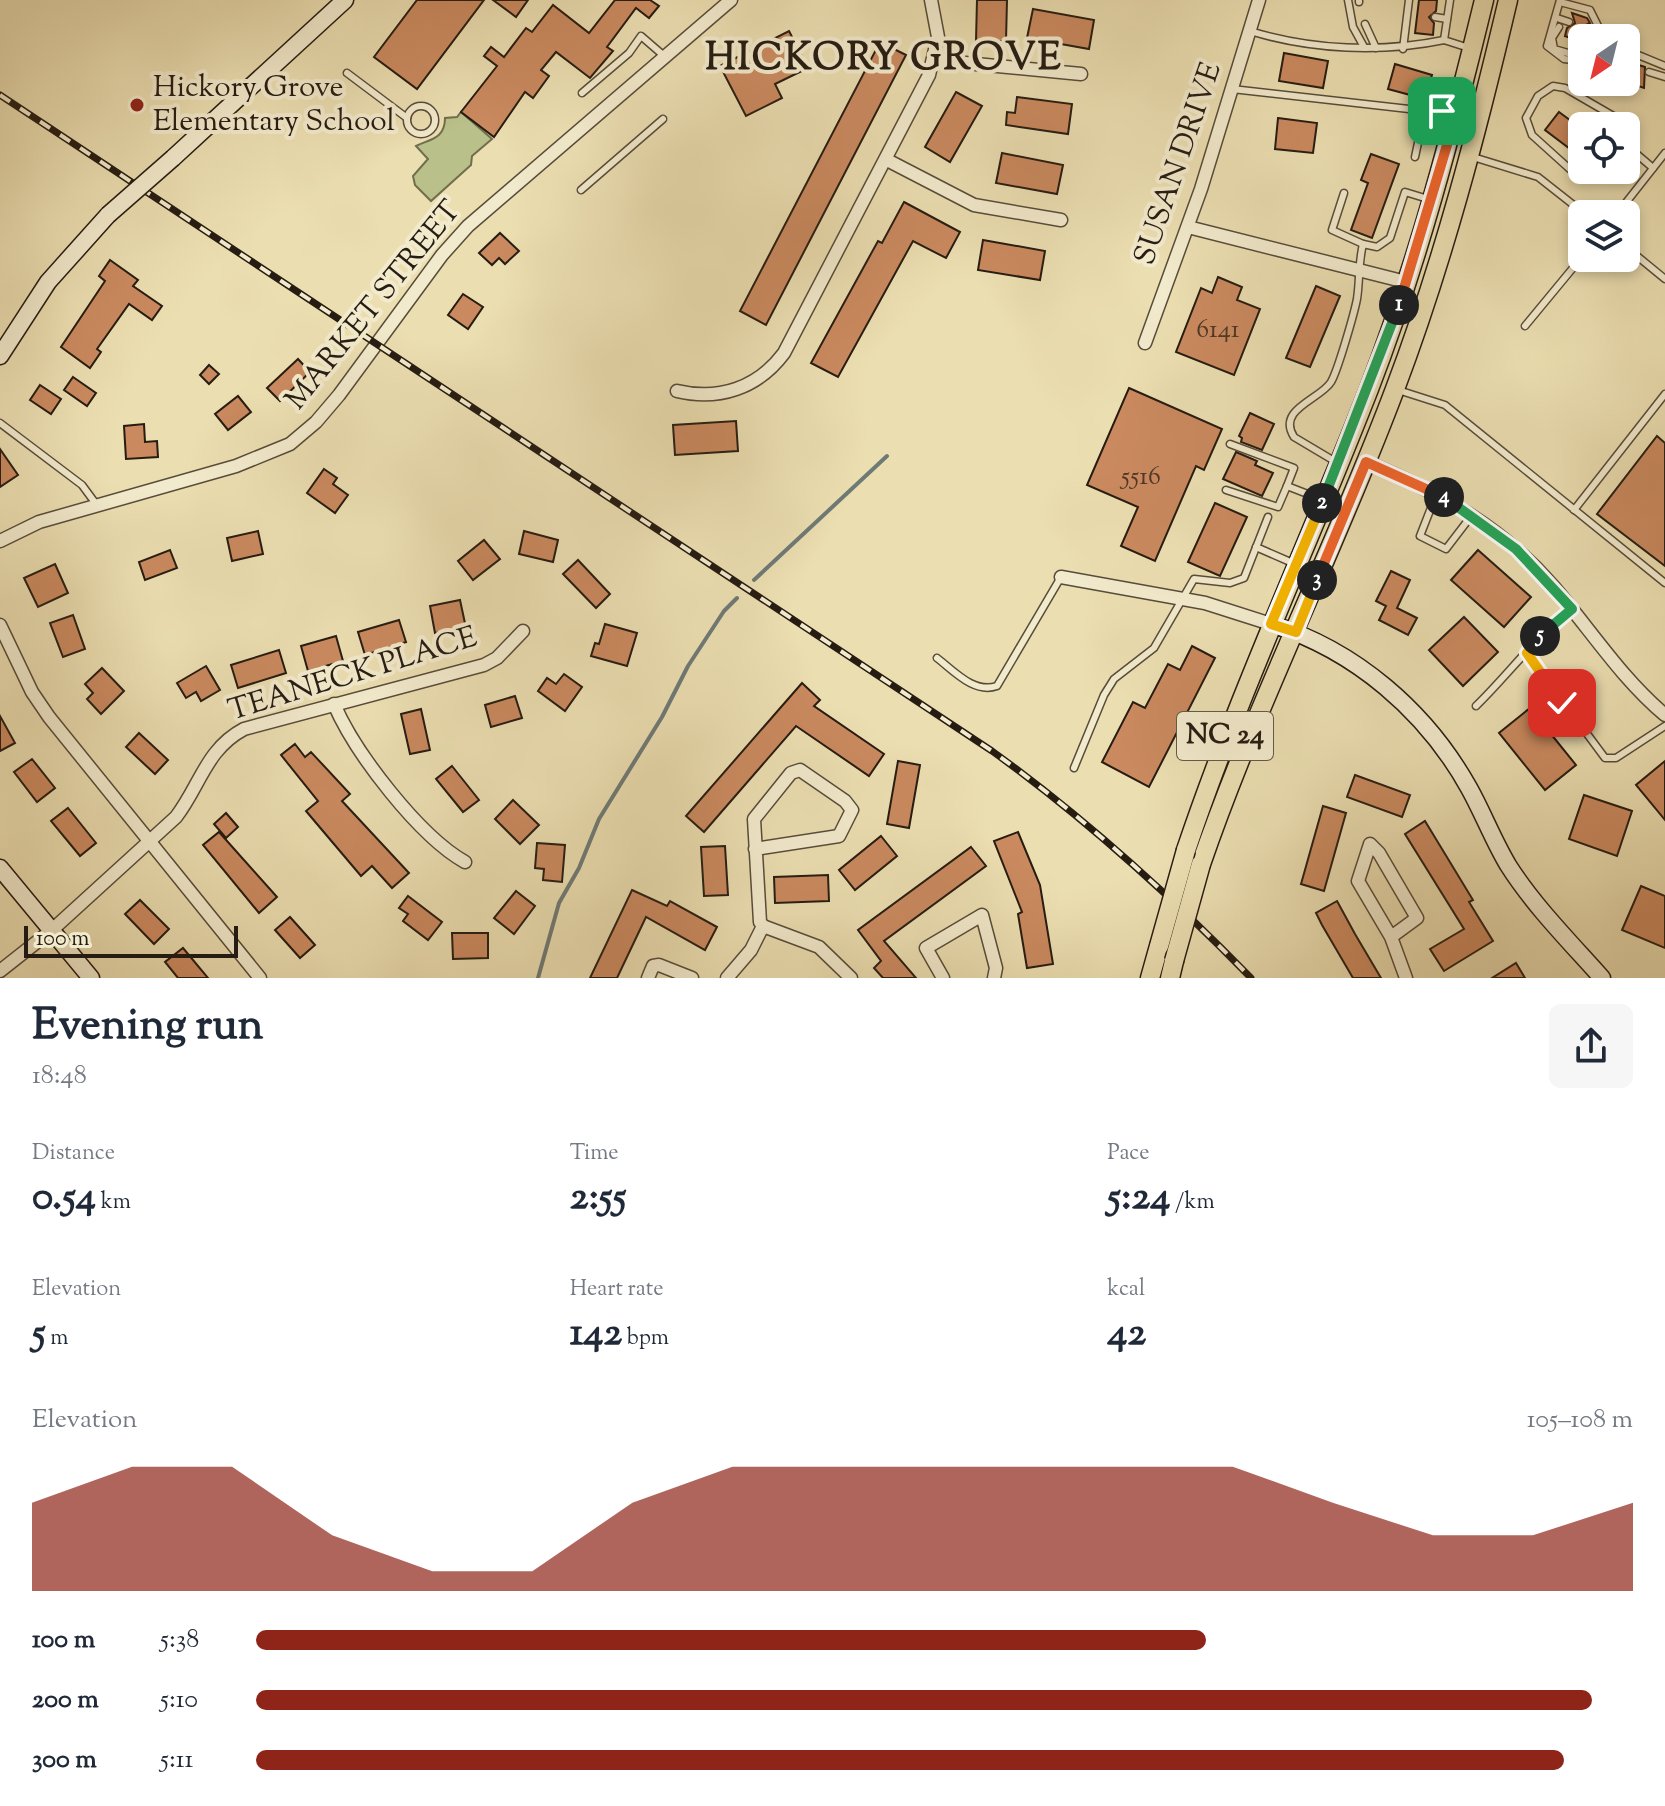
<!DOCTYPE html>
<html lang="en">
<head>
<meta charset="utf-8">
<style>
  :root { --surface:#fff; --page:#f6f6f7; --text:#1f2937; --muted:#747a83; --accent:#8f2418 }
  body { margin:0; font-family:"Sorts Mill Goudy",serif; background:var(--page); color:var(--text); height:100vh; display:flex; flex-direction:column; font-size:30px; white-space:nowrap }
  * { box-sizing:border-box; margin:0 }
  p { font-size:26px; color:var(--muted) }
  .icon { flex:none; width:44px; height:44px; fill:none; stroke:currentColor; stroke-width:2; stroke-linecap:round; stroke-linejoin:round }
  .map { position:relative; height:978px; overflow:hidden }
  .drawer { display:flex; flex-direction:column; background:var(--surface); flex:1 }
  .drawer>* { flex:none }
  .needle { width:52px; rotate:215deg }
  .controls { position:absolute; left:1568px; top:24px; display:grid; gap:16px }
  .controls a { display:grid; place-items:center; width:72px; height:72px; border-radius:12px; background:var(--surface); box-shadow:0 4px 12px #0003; font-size:40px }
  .scale { position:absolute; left:24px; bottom:20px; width:214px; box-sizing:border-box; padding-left:8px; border:4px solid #261c12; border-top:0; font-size:22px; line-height:28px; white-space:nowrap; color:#261c12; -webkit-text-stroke:6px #f2eacc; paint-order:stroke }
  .pin { position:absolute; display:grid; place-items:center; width:68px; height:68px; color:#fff; margin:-34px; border-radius:16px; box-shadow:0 4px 12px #0006 }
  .km { position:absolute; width:40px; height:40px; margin:-20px; border-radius:50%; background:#222; color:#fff; font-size:22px; line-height:40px; text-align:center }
  .round { display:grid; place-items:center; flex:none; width:84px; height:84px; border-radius:12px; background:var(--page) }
  .summary { display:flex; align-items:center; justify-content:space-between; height:136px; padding:0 32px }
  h1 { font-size:44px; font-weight:800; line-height:60px }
  .figures { display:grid; grid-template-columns:repeat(3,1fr); gap:12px; height:136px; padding:8px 32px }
  .figures div { display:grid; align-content:center }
  .figures b { font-size:40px; font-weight:800 }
  .figures small { font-size:22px; font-weight:400 }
  .figures p { font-size:22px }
  .chart { height:224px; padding:16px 32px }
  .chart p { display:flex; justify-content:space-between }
  .chart svg { width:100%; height:144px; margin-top:8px; fill:var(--accent); opacity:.7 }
  ul { padding:0 32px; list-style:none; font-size:26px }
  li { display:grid; grid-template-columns:128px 96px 1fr; align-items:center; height:60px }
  li i { height:20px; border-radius:10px; background:var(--accent) }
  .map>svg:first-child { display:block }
</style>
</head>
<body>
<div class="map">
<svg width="1665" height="978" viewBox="0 0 1665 978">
  <rect width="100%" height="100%" fill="#ebdeb1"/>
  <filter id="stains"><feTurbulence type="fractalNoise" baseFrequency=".0025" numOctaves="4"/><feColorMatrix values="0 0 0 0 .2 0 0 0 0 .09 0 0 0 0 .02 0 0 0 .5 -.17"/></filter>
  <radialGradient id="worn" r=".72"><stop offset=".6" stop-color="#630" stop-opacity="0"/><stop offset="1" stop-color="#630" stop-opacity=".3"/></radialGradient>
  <path fill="#bac089" stroke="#706e4e" stroke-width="2" d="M461 112 492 139 472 156 471 165 431 201 415 185 413 176 428 159 416 146C430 139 445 139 445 118L457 117Z"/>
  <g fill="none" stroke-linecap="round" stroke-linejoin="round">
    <g stroke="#6e7a76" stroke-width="4">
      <polyline points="754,580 887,456"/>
      <polyline points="538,978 559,903 579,868 599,819 662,717 688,666 724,611 737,598"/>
    </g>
  </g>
  <g fill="#ca895f" stroke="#261c12" stroke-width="2">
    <polygon points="417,0 484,0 417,89 374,57"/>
    <polygon points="493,0 528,0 516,17"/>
    <polygon points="615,0 650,0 659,6 649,18 636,8 607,47 613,51 590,78 556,52 541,70 549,76 533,98 525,92 494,137 461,112 497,66 484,56 491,47 504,57 526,28 532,32 553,5 589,33"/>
    <polygon points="977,0 1007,0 1006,41 976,41"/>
    <polygon points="1419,0 1437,0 1436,11 1429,17 1434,23 1433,35 1415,33"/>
    <polygon points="1033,9 1094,20 1089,49 1027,38"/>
    <polygon points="1572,13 1587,18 1590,23 1584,26 1582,42 1565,36 1567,28 1575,23"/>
    <polygon points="789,31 808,68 775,84 782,98 746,116 720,66"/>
    <polygon points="880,42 906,55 766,325 740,311"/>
    <polygon points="1284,53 1328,61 1323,88 1279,81"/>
    <polygon points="1626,61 1645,67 1644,88 1626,82"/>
    <polygon points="1395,64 1432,75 1425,99 1388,89"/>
    <polygon points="956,92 982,106 950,162 925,147"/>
    <polygon points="1017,97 1072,104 1068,134 1006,125 1007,112 1015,113"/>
    <polygon points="1559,112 1582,129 1582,158 1545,130"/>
    <polygon points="1278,118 1317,123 1313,153 1275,149"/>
    <polygon points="1002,153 1063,165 1057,194 996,183"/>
    <polygon points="1371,154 1399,164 1372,238 1351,230 1368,183 1361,180"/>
    <polygon points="904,202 960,232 946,258 913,241 838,377 811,363 878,241 882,243"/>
    <polygon points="500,233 519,251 505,264 499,258 492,265 479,253"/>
    <polygon points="983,240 1045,251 1040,280 978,270"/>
    <polygon points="110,260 138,280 133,286 162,306 152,320 129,304 97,349 101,352 90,368 61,347 105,281 99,276"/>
    <polygon points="1218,277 1242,287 1237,300 1260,309 1234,375 1176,352 1201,288 1212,293"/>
    <polygon points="1316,286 1340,296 1310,367 1286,358"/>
    <polygon points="463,294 483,307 468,329 448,315"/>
    <polygon points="298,359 310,372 280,401 267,388"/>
    <polygon points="209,365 219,374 209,384 200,375"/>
    <polygon points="73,377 96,393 87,406 64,390"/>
    <polygon points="40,385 61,399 51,414 30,400"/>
    <polygon points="1129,388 1222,429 1204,470 1196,466 1155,561 1121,546 1138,507 1087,485"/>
    <polygon points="238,396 251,412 228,430 215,414"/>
    <polygon points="1250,413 1274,424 1262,450 1241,442 1242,438 1239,436"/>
    <polygon points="736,421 738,451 675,455 673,425"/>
    <polygon points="144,424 145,442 157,441 158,457 126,459 124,426"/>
    <polygon points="1657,436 1665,443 1665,566 1597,514"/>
    <polygon points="0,449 18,475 0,487"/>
    <polygon points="1236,452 1257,461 1255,465 1273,473 1262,496 1223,479"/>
    <polygon points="324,469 337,478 333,484 348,495 335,513 307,493"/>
    <polygon points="1215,503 1247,517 1220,576 1188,562"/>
    <polygon points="258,531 263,554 232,561 227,538"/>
    <polygon points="524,531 558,540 553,562 519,554"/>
    <polygon points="484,540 500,559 473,580 458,561"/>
    <polygon points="170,550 177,568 145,580 139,562"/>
    <polygon points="1478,550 1531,597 1504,627 1451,580"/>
    <polygon points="578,560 610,594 596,608 563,574"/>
    <polygon points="55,564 68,593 38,607 24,578"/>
    <polygon points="1391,571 1410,580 1397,608 1417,618 1408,635 1379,620 1386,606 1376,601"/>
    <polygon points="460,600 466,628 435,633 430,606"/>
    <polygon points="73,615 85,649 63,657 50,623"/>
    <polygon points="1464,617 1498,652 1463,686 1429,650"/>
    <polygon points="399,620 406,642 365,655 358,632"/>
    <polygon points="605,624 637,633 627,666 591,656 595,643 599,644"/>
    <polygon points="336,636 343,661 308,671 301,646"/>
    <polygon points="1192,646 1215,658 1149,787 1102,762 1133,702 1145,708 1168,664 1180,670"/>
    <polygon points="279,650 286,673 238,688 231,665"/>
    <polygon points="206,666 220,690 201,701 196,692 186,698 177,683"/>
    <polygon points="102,668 124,691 101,714 87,699 93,693 85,684"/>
    <polygon points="564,674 582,687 565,711 538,691 547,678 556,684"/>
    <polygon points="802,683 820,700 814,706 884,754 869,776 796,726 704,832 686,816"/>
    <polygon points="515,696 522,718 491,727 485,705"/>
    <polygon points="1530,708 1576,765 1545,790 1499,733"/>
    <polygon points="421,709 430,750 410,754 401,714"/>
    <polygon points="0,716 15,743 0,751"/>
    <polygon points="139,733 168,760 155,774 126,747"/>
    <polygon points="295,744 305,757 311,752 350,794 342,801 409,873 392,888 372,866 361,876 306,811 318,801 281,755"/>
    <polygon points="32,759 55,788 37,802 14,772"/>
    <polygon points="898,761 920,765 909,828 887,824"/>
    <polygon points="1665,761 1665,820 1636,785"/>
    <polygon points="452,766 479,800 463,812 436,779"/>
    <polygon points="1355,775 1410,795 1402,817 1347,797"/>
    <polygon points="1584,795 1632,811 1617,856 1569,839"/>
    <polygon points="513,800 539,825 520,844 495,819"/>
    <polygon points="1323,806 1346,813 1324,891 1301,884"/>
    <polygon points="68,808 96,843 80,856 51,821"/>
    <polygon points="226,813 238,827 226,838 214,824"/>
    <polygon points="1425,821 1473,900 1469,902 1493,941 1444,971 1430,949 1464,929 1405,834"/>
    <polygon points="219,832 277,897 259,913 203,845"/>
    <polygon points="1018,832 1040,885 1053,964 1027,968 1018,914 1022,912 994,841"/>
    <polygon points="881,836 897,856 855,890 839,870"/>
    <polygon points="537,843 565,845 562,882 543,880 544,869 535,868"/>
    <polygon points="725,846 728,895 704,896 701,847"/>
    <polygon points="971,847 986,866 884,941 916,978 883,978 874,968 881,961 858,930"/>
    <polygon points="828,875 829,901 775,903 774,877"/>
    <polygon points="1641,886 1665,896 1665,948 1622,930"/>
    <polygon points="632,890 667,906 670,901 717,927 705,950 646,917 617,978 590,978"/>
    <polygon points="516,891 535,906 514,934 494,918"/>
    <polygon points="408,896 442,922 428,940 403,921 408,914 399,908"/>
    <polygon points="140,900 169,929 154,944 125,914"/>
    <polygon points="1337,901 1355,934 1381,978 1353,978 1322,925 1316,913"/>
    <polygon points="290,917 315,945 300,958 275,930"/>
    <polygon points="452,933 488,933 488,958 453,959"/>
    <polygon points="183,948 208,978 178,978 165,962"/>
    <polygon points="1516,963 1525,978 1492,978"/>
  </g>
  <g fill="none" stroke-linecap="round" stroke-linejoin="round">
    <defs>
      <g id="lane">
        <polyline points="1348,0 1353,27 1364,47"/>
        <polyline points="1450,0 1444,40 1469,48"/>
        <polyline points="1560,0 1547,46 1564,59 1582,61"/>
        <polyline points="1359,2 1359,0"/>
        <polyline points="1560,2 1590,10 1604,38"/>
        <polyline points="1435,17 1447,19"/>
        <polyline points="1557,18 1569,22"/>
        <polyline points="1365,24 1376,48"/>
        <polyline points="1559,27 1552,38 1554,49 1582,57"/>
        <polyline points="1589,29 1601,33"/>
        <path d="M1250 31C1312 50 1381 53 1444 40"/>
        <polyline points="1587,35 1595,38"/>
        <polyline points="1403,49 1409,0"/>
        <polyline points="1626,50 1665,66"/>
        <polyline points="1649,72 1665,77"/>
        <polyline points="347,73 407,118"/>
        <polyline points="1232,89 1453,114"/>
        <polyline points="582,93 629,53 641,36 663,55"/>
        <circle cx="421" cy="120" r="14"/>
        <polyline points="1626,145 1653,168"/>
        <polyline points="1415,157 1425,110"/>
        <polyline points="1473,157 1538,177 1585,214"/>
        <polyline points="1592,170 1581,175 1573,172 1532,135 1526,118 1538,96 1553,86 1565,88 1622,121 1624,126"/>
        <polyline points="581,190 663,119"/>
        <polyline points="1344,193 1332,230 1363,244"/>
        <polyline points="1617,214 1665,153"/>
        <polyline points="1626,247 1665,279"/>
        <polyline points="1525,326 1582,257"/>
        <polyline points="1398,390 1445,405 1665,583"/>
        <polyline points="0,423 82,485 96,504"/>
        <polyline points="1230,444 1294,468 1287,486 1323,500"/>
        <path d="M1336 462 1294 437C1276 409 1321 399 1331 382 1338 370 1354 314 1357 299 1360 279 1358 265 1363 244L1377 247 1390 238 1405 192 1428 199"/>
        <polyline points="1226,490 1278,507 1287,486"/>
        <polyline points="1436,495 1420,536 1446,549 1472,515"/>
        <polyline points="1574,510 1665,394"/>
        <polyline points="1256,547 1295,564"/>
        <polyline points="1527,653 1605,758 1616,758 1665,726"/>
        <path d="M937 658C954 671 974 694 997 686L1061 577"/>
        <path d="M1476 706C1509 674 1535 637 1572 609"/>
        <polyline points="1074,768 1104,695 1114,679 1154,648 1194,579 1230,583 1244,578 1268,517"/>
      </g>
      <g id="street">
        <polyline points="934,60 1081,74"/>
        <polyline points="887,160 974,205 1061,220"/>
        <polyline points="1188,227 1406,282"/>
        <polyline points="1145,343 1201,189 1259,0"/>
        <path d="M677 391C719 401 758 388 784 353L929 75 938 37 931 0"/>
        <path d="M1366 462C1437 491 1502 527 1553 586 1590 629 1621 678 1665 715"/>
        <polyline points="0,541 39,522 236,466 290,444 316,422 339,395 442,255 468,226 731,0"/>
        <polyline points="1061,577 1205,603 1271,624"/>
        <polyline points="0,625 32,692 49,717 260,978"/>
        <path d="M334 704C355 753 419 836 465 862"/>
        <polyline points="763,926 819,947 851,978"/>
        <polyline points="1391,937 1417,918 1379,853 1370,844 1358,881 1391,937 1406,978"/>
        <path d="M0 971 52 930 176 817C200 786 206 749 244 729L484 665 497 658 523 631"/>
        <polyline points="648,978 653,966 659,965 692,978"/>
        <polyline points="727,978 751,950 763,926 760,922 754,819 791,773 800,770 845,801 852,810 839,836 755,849"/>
        <polyline points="943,978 926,948 982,915 996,968 994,978"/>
      </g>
      <g id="secondary">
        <polyline points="173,158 345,0"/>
        <polyline points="0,356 48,282 108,215"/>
        <path d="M1271 624C1355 650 1426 711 1469 788 1483 813 1493 840 1508 865 1534 906 1570 942 1602 978"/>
        <polyline points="0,868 91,978"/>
      </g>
      <g id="primary">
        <path d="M1186 850C1239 693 1309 543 1369 389 1418 262 1452 132 1484 0"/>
        <path d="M1201 864C1257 702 1335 549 1395 389 1443 262 1477 132 1508 0"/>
        <polyline points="1150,978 1159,946"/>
        <polyline points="1170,978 1174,961"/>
      </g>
    </defs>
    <use href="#lane" stroke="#574c3a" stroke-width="9"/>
    <use href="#street" stroke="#574c3a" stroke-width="15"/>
    <use href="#secondary" stroke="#261c12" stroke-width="19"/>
    <use href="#primary" stroke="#261c12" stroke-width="21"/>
    <use href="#lane" stroke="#f2eacc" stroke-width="6"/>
    <use href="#street" stroke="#f2eacc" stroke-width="12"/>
    <use href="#secondary" stroke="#f2eacc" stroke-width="16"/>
    <use href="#primary" stroke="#ebdeb1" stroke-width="18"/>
    <defs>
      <path id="rail" d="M0 95 992 751C1086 819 1170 895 1251 978"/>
    </defs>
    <use href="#rail" stroke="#261c12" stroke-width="7"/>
    <use href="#rail" stroke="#f2eacc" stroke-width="4" stroke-dasharray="12" stroke-linecap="butt"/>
    <defs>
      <polyline id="secondary-bridge" points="108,215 173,158"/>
      <g id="primary-bridge">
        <polyline points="1159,946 1186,850"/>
        <polyline points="1174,961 1201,864"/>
      </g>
    </defs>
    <use href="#secondary-bridge" stroke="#261c12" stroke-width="19" stroke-linecap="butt"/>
    <use href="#primary-bridge" stroke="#261c12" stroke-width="21" stroke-linecap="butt"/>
    <use href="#secondary-bridge" stroke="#f2eacc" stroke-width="16"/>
    <use href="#primary-bridge" stroke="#ebdeb1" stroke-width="18"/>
  </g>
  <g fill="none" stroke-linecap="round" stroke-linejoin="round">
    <defs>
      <polyline id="split-1" points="1399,305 1456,115 1442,111"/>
      <polyline id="split-2" points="1322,503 1399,305"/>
      <polyline id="split-3" points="1317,580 1296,632 1271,624 1322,503"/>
      <polyline id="split-4" points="1317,580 1366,462 1444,497"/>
      <polyline id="split-5" points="1444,497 1516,549 1572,609 1540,636"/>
      <polyline id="split-6" points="1540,636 1527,653 1562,703"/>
    </defs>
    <use href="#split-1" stroke="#fff" stroke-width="16"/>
    <use href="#split-2" stroke="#fff" stroke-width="16"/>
    <use href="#split-3" stroke="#fff" stroke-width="16"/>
    <use href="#split-4" stroke="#fff" stroke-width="16"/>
    <use href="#split-5" stroke="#fff" stroke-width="16"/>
    <use href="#split-6" stroke="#fff" stroke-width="16"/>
    <use href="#split-1" stroke="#f0652b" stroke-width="10"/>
    <use href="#split-2" stroke="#22a559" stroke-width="10"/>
    <use href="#split-3" stroke="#f5b400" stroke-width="10"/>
    <use href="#split-4" stroke="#f0652b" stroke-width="10"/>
    <use href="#split-5" stroke="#22a559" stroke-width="10"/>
    <use href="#split-6" stroke="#f5b400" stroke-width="10"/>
  </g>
  <circle fill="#8f2418" stroke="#f2eacc" stroke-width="3" cx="137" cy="105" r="8"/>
  <g text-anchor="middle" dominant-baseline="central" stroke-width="8" stroke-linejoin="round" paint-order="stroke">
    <g font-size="26" fill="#4f3725">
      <text x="1218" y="330">6141</text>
      <text x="1141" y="477">5516</text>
    </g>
    <rect fill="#f2eacc" stroke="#635a4a" stroke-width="2" x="1177" y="712" width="96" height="48" rx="6"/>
    <g font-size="28" font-weight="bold" fill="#261c12">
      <text x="1225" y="736">NC 24</text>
    </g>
    <g font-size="30" fill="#261c12" stroke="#f2eacc" text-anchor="start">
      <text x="153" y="88">Hickory Grove<tspan x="153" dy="34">Elementary School</tspan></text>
    </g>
    <g font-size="30" fill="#261c12" stroke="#f2eacc">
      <text transform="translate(1179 164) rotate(-71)">SUSAN DRIVE</text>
      <text transform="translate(374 306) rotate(-51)">MARKET STREET</text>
      <text transform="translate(353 675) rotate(-17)">TEANECK PLACE</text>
    </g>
    <g font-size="38" font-weight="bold" letter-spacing="2" fill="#261c12" stroke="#f2eacc">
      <text x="884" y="60">HICKORY GROVE</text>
    </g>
  </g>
  <rect width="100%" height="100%" filter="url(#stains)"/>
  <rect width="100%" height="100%" fill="url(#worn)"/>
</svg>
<div class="controls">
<a><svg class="needle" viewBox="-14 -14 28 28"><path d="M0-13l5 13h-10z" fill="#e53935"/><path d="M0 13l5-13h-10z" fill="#747a83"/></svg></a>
<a><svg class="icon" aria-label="locate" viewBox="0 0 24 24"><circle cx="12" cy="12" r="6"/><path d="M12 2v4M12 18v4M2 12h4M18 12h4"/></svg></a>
<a><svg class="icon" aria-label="layers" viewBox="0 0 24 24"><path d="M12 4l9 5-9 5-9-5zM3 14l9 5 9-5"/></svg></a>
</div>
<div class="scale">100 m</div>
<div class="pin" style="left:1442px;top:111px;background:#1e9e55"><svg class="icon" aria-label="arrive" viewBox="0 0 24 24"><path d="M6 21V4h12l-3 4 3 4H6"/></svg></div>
<div class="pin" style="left:1562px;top:703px;background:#d93025"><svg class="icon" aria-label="check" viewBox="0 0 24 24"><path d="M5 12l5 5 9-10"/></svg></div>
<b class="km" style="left:1399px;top:305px">1</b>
<b class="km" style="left:1322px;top:503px">2</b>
<b class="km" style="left:1317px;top:580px">3</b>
<b class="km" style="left:1444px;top:497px">4</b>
<b class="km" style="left:1540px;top:636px">5</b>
</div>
<section class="drawer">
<div class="summary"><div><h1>Evening run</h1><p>18:48</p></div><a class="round"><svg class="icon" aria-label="share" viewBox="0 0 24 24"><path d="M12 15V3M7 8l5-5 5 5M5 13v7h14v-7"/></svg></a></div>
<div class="figures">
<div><p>Distance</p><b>0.54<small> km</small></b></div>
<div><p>Time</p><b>2:55</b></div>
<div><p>Pace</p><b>5:24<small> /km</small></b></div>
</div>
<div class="figures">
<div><p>Elevation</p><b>5<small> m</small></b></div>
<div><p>Heart rate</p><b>142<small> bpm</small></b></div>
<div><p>kcal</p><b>42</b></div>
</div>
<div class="chart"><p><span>Elevation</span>105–108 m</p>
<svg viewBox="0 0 160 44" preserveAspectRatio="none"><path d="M0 44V17L10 6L20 6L30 27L40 38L50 38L60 17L70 6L80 6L90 6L100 6L110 6L120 6L130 17L140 27L150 27L160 17V44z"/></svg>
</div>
<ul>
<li><b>100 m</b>5:38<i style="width:69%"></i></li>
<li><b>200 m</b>5:10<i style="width:97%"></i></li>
<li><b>300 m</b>5:11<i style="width:95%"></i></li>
</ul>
</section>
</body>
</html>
